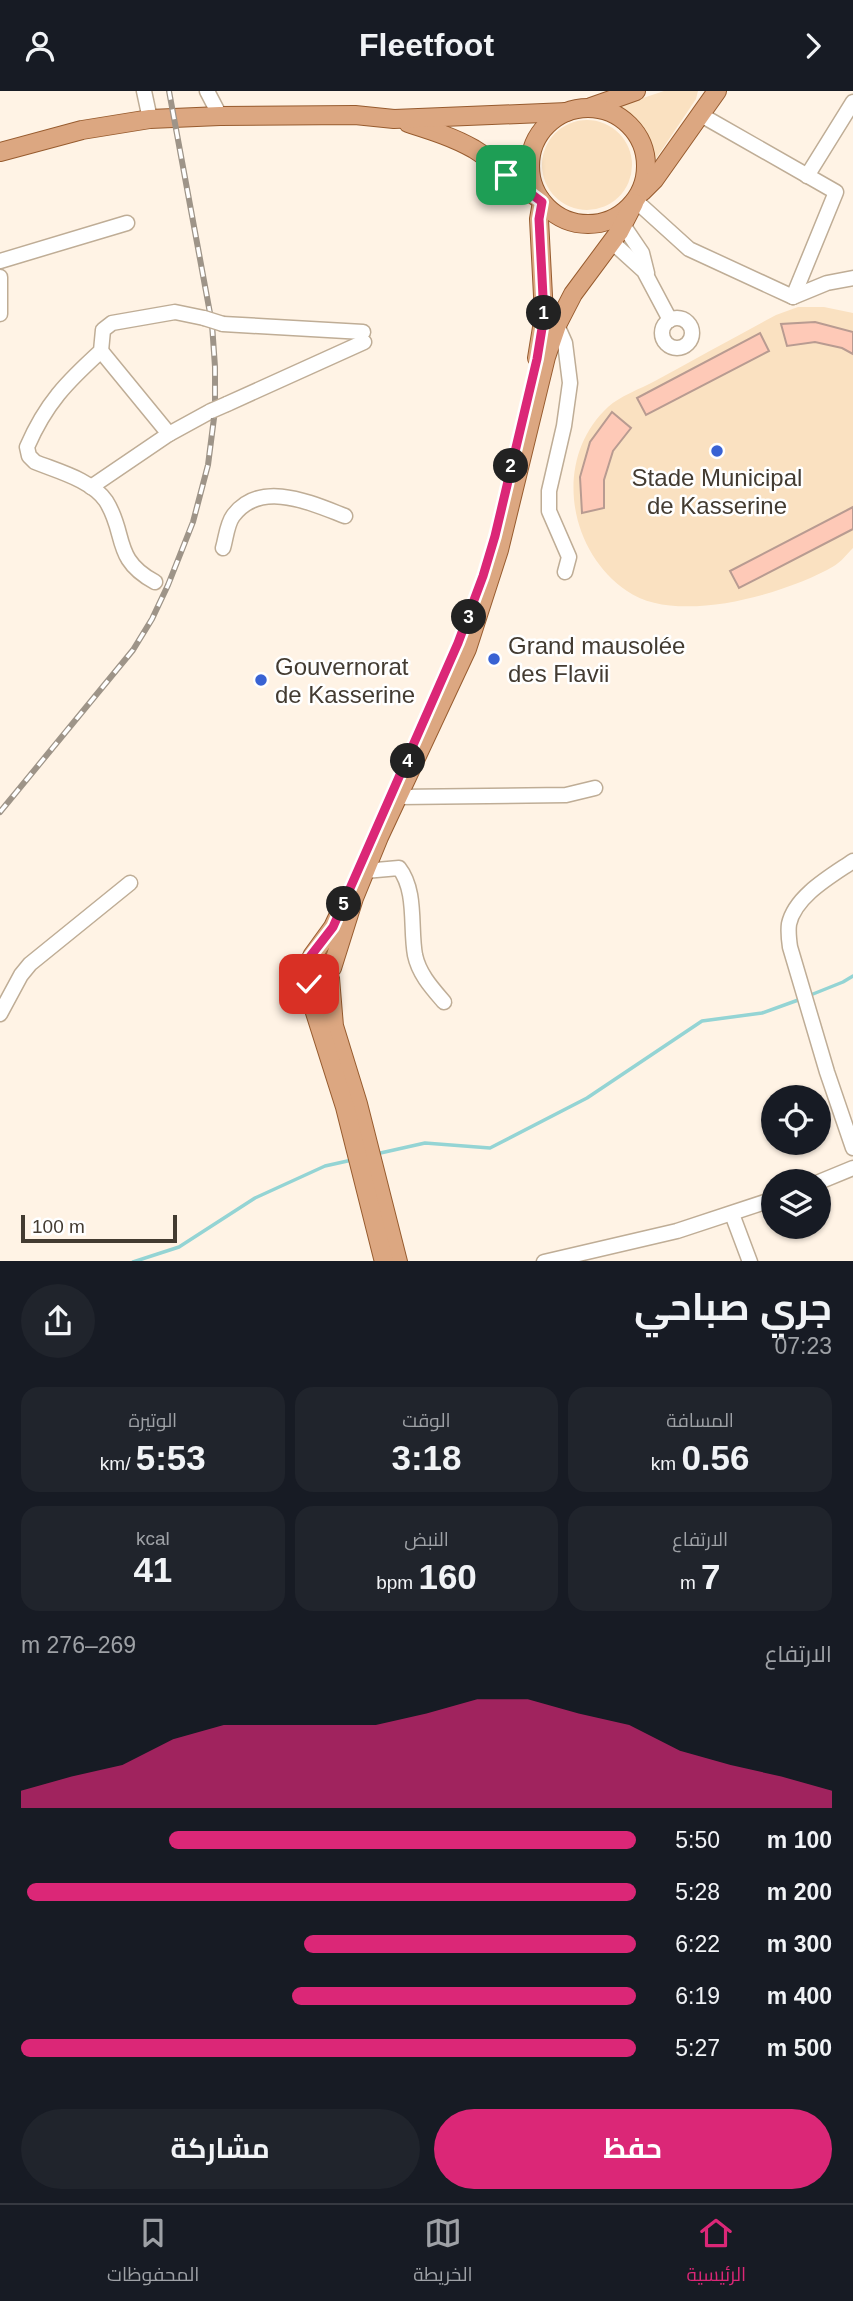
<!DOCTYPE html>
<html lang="ar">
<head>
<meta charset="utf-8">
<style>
  :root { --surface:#171b24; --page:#20242c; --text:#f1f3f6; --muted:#9ea1a6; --line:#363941; --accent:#db2777 }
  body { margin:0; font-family:Arial,Cairo,sans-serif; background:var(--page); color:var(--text); direction:rtl; height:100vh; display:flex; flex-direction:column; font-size:26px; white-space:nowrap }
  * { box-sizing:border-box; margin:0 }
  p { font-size:23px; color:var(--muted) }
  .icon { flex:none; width:38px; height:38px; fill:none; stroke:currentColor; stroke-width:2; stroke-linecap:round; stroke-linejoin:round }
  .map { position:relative; height:1170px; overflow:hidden; direction:ltr }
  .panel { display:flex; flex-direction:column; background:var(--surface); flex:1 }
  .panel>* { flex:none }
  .buttons { position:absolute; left:761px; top:994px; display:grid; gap:14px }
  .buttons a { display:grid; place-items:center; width:70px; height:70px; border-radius:50%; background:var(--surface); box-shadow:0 2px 5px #0004; font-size:35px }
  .scale { position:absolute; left:21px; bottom:18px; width:156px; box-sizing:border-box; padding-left:7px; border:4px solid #433b31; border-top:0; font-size:19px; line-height:24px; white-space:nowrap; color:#433b31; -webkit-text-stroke:5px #fff; paint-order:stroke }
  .pin { position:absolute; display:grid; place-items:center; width:60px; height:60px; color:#fff; margin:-30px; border-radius:14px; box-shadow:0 4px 10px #0006 }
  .km { position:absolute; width:35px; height:35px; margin:-18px; border-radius:50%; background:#222; color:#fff; font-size:19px; line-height:35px; text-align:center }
  .round { display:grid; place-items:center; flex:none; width:74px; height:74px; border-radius:37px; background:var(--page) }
  .summary { display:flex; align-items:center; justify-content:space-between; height:119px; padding:0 21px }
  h1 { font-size:38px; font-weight:700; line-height:52px }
  .stats { display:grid; grid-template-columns:repeat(3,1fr); gap:10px; height:119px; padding:7px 21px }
  .stats div { display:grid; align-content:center; border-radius:18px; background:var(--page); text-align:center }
  .stats b { font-size:35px; font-weight:700 }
  .stats small { font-size:19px; font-weight:400 }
  .stats p { font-size:19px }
  .chart { height:196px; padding:14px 21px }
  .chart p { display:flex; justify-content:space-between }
  .chart svg { width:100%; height:126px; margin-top:7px; fill:var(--accent); opacity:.7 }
  .button { display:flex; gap:14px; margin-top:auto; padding:14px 21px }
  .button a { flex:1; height:80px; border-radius:42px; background:var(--accent); color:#fff; font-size:28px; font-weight:700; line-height:80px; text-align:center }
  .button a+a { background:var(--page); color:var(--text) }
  ul { padding:0 21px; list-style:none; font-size:23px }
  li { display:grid; grid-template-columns:112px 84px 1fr; align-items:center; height:52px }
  li i { height:18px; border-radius:9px; background:var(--accent) }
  header { display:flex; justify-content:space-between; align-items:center; height:91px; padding:0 21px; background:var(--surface); font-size:32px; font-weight:700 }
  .tabs { display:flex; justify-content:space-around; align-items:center; height:98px; border-top:2px solid var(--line); background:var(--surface); font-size:19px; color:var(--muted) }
  .tabs a { display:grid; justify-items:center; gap:4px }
  .tabs .selected { color:var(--accent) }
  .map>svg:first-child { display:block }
</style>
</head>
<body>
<header><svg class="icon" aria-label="forward" viewBox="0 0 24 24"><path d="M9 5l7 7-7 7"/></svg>Fleetfoot<svg class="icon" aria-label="person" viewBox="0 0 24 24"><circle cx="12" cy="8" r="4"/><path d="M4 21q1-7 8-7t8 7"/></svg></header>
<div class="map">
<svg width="853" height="1171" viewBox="0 0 853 1171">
  <rect width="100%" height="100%" fill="#fff3e5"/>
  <g fill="#fae1c1">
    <path d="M664 0H698L696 8 653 72C647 42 644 34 619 15Z"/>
    <circle cx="587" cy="74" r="45"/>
    <path d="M798 216H824L853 222V457C847 463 841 471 834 475 786 503 676 535 627 500 567 459 553 367 608 316 620 305 640 298 655 290 695 268 735 246 776 224Z"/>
  </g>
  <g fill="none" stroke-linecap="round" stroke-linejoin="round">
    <g stroke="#94d4d4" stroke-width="3.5">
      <polyline points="808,905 843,891 853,885"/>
      <polyline points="376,1063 425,1052 490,1057 587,1007 702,930 762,922 801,908"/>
      <polyline points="133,1171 179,1156 255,1107 325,1075 352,1069"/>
    </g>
  </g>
  <g fill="#fec9b7" stroke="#b89b91" stroke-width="2">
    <polygon points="815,231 853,241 853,263 842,257 815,251 787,255 781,233"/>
    <polygon points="760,242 769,260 646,324 637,307"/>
    <polygon points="612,321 631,337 613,360 604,389 604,417 582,422 580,386 590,351"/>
    <polygon points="853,416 853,438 739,497 730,480"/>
  </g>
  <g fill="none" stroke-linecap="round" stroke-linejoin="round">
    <defs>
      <g id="minor">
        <polyline points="144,0 150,28"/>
        <polyline points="207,0 220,25"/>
        <polyline points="701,24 836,101 793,206"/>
        <polyline points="807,85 853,11"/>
        <polyline points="636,110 689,158 793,206 827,192 853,187"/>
        <polyline points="623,134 642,162 647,182"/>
        <polyline points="612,151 644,180 670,229"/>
        <polyline points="0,170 127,132"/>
        <polyline points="0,186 0,223"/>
        <circle cx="677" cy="242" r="15"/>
        <polyline points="223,233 363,241"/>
        <polyline points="557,234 565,252 570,292 564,335 549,400 549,420 569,466 565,481"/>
        <polyline points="101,260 169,343"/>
        <polyline points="227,313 364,251"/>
        <polyline points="91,396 169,343 211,320"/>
        <path d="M223 457C226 447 227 433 233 425 260 388 311 412 345 425"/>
        <path d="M155 491C112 468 127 443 106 410 92 389 57 380 35 371L29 365 27 356C46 312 67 291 101 260L103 239 112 232 175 221 204 227"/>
        <polyline points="398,706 566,704 595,697"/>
        <path d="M853 770C831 785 795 805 789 833 788 840 789 849 790 856L827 981 853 1057"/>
        <path d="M365 780 399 777C417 800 410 837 415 864 419 883 432 897 444 911"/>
        <polyline points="0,923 21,884 30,873 130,792"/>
        <polyline points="819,1091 853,1077"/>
        <polyline points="732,1123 750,1171"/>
        <polyline points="544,1171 677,1140 774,1108"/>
      </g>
      <g id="major">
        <polyline points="591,16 636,0"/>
        <circle cx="588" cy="75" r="58"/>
        <path d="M408 32C430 39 453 46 474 58 497 72 516 94 540 108"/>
        <polyline points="0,61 82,39 150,28 220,25 355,24 394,28 567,21"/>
        <polyline points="642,101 654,89 717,0"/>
        <polyline points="537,267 544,224 539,128 542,111"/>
        <polyline points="312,865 333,836 341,819"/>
        <polyline points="332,877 354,807 379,746 467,558 499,459 546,266 557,234 573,203 619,141 634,112"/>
        <polyline points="330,887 334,935 358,1013 398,1171"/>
        <polyline points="305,890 345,1016 384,1171"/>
      </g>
    </defs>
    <use href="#minor" stroke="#bfad96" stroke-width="17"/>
    <use href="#major" stroke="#975b2e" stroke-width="20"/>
    <use href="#minor" stroke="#fff" stroke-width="14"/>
    <use href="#major" stroke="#dca781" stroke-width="18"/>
    <defs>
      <polyline id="rail" points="0,721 133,559 152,528 168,494 193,431 208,374 215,319 215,276 212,233 169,0"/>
    </defs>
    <use href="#rail" stroke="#9e9488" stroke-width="6"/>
    <use href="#rail" stroke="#fff" stroke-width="3.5" stroke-dasharray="10" stroke-linecap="butt"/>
    <defs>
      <g id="minor-bridge">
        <polyline points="204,227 223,233"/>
        <polyline points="211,320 227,313"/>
      </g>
    </defs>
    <use href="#minor-bridge" stroke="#bfad96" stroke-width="17" stroke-linecap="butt"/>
    <use href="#minor-bridge" stroke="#fff" stroke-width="14"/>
  </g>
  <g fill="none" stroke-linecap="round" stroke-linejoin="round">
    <defs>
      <polyline id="route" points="309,893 302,886 302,876 333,836 458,552 483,485 495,445 537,268 544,225 539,128 542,111 506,84"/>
    </defs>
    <use href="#route" stroke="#fff" stroke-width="14"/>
    <use href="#route" stroke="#db2777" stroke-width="9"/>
  </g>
  <g fill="#3962d3" stroke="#fff" stroke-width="2.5">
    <circle cx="717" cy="360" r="7"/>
    <circle cx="494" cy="568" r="7"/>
    <circle cx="261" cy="589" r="7"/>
  </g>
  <g text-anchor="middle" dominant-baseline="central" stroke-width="5" stroke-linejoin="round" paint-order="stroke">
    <g font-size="24" fill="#433b31" stroke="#fff" text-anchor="start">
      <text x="717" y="386" text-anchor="middle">Stade Municipal<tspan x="717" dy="28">de Kasserine</tspan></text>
      <text x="508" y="554">Grand mausolée<tspan x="508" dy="28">des Flavii</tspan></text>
      <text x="275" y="575">Gouvernorat<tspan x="275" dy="28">de Kasserine</tspan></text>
    </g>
  </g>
</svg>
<div class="buttons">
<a><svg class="icon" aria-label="locate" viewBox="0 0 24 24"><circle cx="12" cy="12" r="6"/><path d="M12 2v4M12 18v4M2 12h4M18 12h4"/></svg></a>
<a><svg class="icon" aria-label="layers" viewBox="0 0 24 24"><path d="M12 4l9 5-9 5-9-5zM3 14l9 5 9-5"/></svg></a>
</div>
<div class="scale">100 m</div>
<div class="pin" style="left:506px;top:84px;background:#1e9e55"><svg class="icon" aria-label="arrive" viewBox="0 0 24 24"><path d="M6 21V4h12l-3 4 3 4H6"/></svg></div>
<div class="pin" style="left:309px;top:893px;background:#d93025"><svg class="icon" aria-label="check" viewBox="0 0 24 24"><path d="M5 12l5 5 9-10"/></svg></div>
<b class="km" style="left:544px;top:222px">1</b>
<b class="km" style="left:511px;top:375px">2</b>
<b class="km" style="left:469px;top:526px">3</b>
<b class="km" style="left:408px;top:670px">4</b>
<b class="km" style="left:344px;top:813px">5</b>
</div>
<section class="panel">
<div class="summary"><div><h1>جري صباحي</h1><p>07:23</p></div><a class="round"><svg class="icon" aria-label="share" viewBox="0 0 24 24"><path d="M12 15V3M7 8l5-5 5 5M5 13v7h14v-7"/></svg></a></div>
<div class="stats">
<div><p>المسافة</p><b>0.56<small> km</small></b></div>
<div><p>الوقت</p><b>3:18</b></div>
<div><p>الوتيرة</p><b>5:53<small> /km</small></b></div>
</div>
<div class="stats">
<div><p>الارتفاع</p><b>7<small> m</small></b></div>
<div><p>النبض</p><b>160<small> bpm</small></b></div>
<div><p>kcal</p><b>41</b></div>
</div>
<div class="chart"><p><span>الارتفاع</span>269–276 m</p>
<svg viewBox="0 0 160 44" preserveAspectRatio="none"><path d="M0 44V38L10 33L20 29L30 20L40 15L50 15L60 15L70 15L80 11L90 6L100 6L110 11L120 15L130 24L140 29L150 33L160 38V44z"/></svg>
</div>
<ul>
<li><b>100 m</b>5:50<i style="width:76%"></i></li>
<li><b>200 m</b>5:28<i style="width:99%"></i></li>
<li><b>300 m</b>6:22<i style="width:54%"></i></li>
<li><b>400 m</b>6:19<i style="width:56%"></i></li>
<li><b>500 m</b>5:27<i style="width:100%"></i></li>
</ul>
<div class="button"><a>حفظ</a><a>مشاركة</a></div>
</section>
<nav class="tabs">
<a class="selected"><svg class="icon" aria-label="home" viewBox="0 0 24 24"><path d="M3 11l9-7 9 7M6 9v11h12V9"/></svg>الرئيسية</a>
<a><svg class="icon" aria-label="map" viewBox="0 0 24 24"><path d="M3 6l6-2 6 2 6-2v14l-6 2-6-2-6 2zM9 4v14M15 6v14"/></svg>الخريطة</a>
<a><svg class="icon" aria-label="saved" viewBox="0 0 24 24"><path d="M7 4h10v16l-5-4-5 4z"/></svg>المحفوظات</a>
</nav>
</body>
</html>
